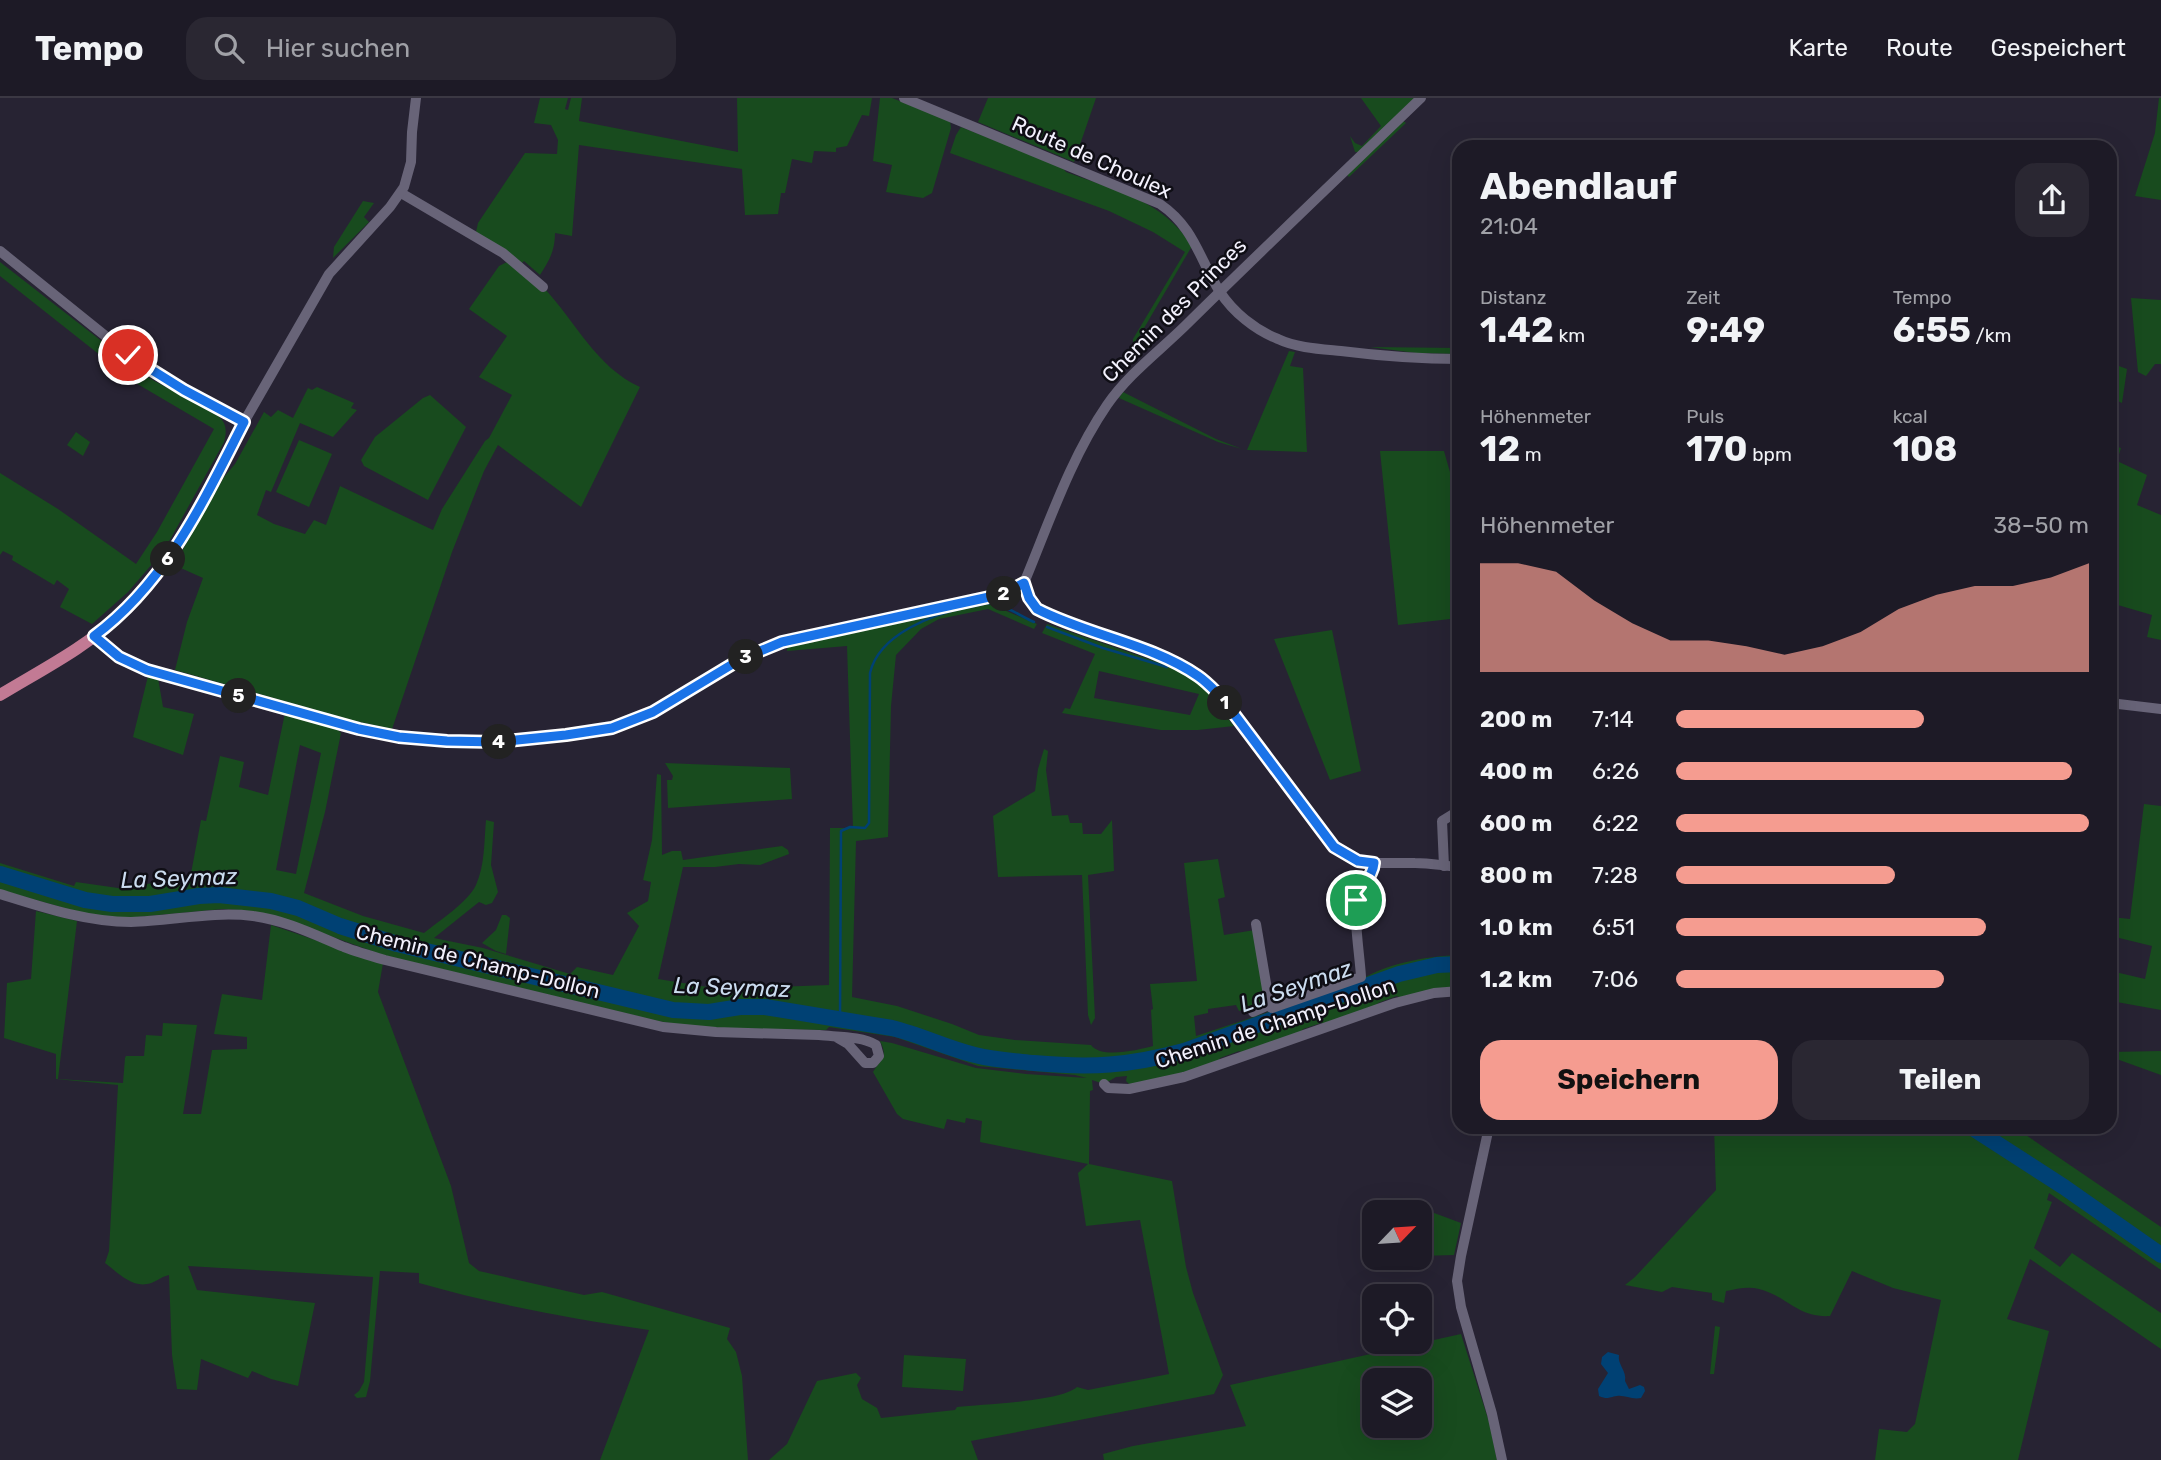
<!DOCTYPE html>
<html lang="de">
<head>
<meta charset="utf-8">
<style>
  :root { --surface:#1d1a26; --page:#2a2732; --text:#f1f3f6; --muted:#a0a1a7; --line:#3b3843; --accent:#f59c90 }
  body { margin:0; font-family:Rubik,sans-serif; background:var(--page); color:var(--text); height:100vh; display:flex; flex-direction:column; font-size:26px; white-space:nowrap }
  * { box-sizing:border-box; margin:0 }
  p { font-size:23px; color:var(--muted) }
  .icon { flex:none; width:38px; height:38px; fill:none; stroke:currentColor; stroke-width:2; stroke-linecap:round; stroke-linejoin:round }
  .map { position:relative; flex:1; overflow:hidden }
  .side { position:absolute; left:1452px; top:42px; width:665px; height:994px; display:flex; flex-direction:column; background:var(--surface); border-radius:21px; box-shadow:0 7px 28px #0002,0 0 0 2px var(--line) }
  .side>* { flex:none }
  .needle { width:46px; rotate:65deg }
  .fabs { position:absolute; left:1362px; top:1102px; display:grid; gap:14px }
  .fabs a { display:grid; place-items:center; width:70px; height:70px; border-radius:14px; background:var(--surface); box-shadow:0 7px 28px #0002,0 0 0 2px var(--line); font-size:35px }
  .pin { position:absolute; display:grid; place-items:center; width:60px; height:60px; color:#fff; margin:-30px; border:4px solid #fff; border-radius:50%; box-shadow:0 2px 7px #0007 }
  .km { position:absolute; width:35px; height:35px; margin:-18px; border-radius:50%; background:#222; color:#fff; font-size:19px; line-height:35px; text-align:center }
  .round { display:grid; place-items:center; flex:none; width:74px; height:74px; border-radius:21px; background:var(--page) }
  .summary { display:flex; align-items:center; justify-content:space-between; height:119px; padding:0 28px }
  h1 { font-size:38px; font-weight:700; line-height:52px }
  .metrics { display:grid; grid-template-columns:repeat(3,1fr); gap:10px; height:119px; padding:7px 28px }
  .metrics div { display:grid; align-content:center }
  .metrics b { font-size:35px; font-weight:700 }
  .metrics small { font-size:19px; font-weight:400 }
  .metrics p { font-size:19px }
  .chart { height:196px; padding:14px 28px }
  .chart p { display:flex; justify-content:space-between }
  .chart svg { width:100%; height:126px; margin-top:7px; fill:var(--accent); opacity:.7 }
  .action { display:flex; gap:14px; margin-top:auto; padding:14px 28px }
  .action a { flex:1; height:80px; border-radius:21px; background:var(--accent); color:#111; font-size:28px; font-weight:700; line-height:80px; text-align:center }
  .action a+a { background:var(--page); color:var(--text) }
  ul { padding:0 28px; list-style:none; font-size:23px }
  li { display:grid; grid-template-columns:112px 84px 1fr; align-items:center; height:52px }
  li i { height:18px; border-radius:9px; background:var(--accent) }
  header { display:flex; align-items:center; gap:42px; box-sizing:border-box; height:98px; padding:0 35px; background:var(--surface); border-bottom:2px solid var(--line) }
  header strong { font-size:33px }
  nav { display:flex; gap:38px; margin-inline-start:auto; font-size:24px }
  .search { width:490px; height:63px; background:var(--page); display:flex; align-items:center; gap:18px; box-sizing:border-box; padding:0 24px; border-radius:21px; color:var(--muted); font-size:26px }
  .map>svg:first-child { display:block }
</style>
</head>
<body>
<header>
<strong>Tempo</strong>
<div class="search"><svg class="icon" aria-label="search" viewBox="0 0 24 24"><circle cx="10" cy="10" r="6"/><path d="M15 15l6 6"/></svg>Hier suchen</div>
<nav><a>Karte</a><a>Route</a><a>Gespeichert</a></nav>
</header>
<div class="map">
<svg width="2161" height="1362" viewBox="0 0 2161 1362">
  <rect width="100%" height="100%" fill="#272333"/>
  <g fill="#184b1e" fill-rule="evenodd">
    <path d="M540 0H568L565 11 568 12 571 0H582L579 23 738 54 737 0H872L869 18 862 17 847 48 836 50V54L814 53 812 65 792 61 785 95H781L778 116 745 117 742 71 579 47 572 138 555 135C555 153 549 163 540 177L524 163 522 165 476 134 478 125 525 55 557 56 558 42 551 27 534 25Z"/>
    <polygon points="880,0 892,0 950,23 951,30 932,95 923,100 886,94 892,67 873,63"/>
    <polygon points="988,0 1096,0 1074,64 978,24"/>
    <polygon points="1361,0 1415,0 1359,54 1355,54 1350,38 1355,45 1362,48 1381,28"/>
    <polygon points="2159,0 2161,0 2161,102 2135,98 2155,35"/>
    <polygon points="1402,22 1406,25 1349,79 1346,76"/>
    <path d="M961 29 1062 69 1066 74C1114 92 1163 102 1192 148L1133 249V241L1185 154 1153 134 1109 113 950 55 956 37Z"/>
    <polygon points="363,103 374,105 364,119 369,124 333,160 334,149"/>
    <path d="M509 163C520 172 534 180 544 190 576 224 596 269 640 289L581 409 498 347 484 373 452 454 392 631 355 623 175 572 187 524 203 480 174 467 224 379 235 366 264 314 271 319 278 312 293 320 308 290 312 292 317 289 354 305 351 310 357 312 333 339 300 325 271 394 266 392 257 417 274 426 305 436 314 422 326 427 340 388 433 432 442 411 485 343 489 340 512 297 479 279 507 238 469 211 499 168Z"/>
    <path d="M0 164 149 280 217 317C227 325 227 333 224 344L171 440 159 458 128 494 92 526 60 509 69 491 57 482 54 487 12 462 13 458 3 453 0 457V375L58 411 136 466 157 434 214 331 134 284 0 178Z"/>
    <polygon points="2131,200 2161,202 2161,266 2155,266 2146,278 2138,274"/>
    <polygon points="1370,249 1459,250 1459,256 1416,255"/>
    <polygon points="1289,253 1295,254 1290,268 1303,270 1307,354 1247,352"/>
    <polygon points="2111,265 2127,271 2122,305 2111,300"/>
    <polygon points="1123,294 1216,341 1242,351 1218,344 1119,300"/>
    <polygon points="430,297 466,329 428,402 364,368 361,362 375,339 423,300"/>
    <polygon points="76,334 90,344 83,358 67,347"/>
    <polygon points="299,342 332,356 309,409 276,394"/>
    <polygon points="2110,346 2121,350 2117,363 2147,377 2137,407 2161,417 2161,542 2147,539 2152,517 2111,505"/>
    <polygon points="1380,353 1444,353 1459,406 1459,520 1398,527"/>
    <path d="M990 506 1037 526 1034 531 988 511 939 521 921 531 896 557 891 608 888 739 856 743 852 899 897 908 952 926 979 937 1015 942 1091 947C1101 961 1138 952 1153 948L1151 912 1153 911 1150 886 1197 883 1184 765 1218 761 1225 799 1218 801 1224 837 1255 832 1265 896 1261 906 1239 913 1236 907 1208 911V915L1194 918 1196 938 1356 885C1382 866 1427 858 1459 857V893L1403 902 1397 898 1378 905 1375 912 1329 928 1321 925 1303 931 1299 938 1246 957 1239 953 1220 960 1218 967 1133 990 1126 983 1127 978 1116 979 1104 986 1092 982 1093 992 1090 993 1089 1066 1172 1083 1186 1169 1193 1195 1223 1277 1214 1296 971 1343 978 1362H769L787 1346 817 1283 856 1275 861 1280 857 1287 862 1301 877 1310 881 1320 955 1312 957 1309C982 1306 1060 1304 1077 1289L1088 1292 1169 1276 1140 1122 1086 1128 1078 1075 1088 1066 980 1044 982 1023 966 1020 965 1025 947 1021 944 1031 903 1021 897 1016 873 974C880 961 889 961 880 943L892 945 976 970 1026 976 1087 980 1075 977 978 968 895 939 829 929 826 932 699 930 658 923 383 857 272 817 241 812 223 811 137 819H111L79 814 0 792V765L74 788 76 784 125 791 152 785 153 789 189 786 201 722 206 723 220 658 244 664 239 689 268 697 285 615 335 629 341 635 325 714 304 795 363 818 424 835C439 823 468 804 476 787 485 767 484 744 486 722L494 724 491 767 498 794 492 805 486 807 479 804 434 840 483 850 570 876 577 869 613 877 639 828 627 815 648 803 651 784 643 782 652 742 657 676 661 677 662 757 672 753H681L683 762 782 748 788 752 789 756 760 767 739 766 715 769H683L658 881 720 891 829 887 830 730H853L847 548 787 553V548ZM300 647 321 655 296 776 276 772Z"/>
    <path d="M1047 526 1172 569C1200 584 1211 595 1231 620L1229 622 1234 628 1198 632H1161L1062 615 1065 610 1070 611 1095 556 1042 535ZM1099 573 1199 596 1190 617 1094 600Z"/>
    <polygon points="1332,532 1361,673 1330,682 1274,541"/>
    <polygon points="148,578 158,580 163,609 194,616 183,657 133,639"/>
    <polygon points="1044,651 1048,653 1046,672 1052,718 1068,717 1070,725 1082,725 1083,736 1101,736 1112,722 1114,773 1088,777 1095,920 1091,927 1088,917 1082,777 998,779 993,718 1035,693 1038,671"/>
    <polygon points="665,665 790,670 792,701 668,710 667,682 672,682 673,678"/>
    <polygon points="2144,706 2161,708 2161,912 2111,903 2111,873 2145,881 2152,848 2111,838 2111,819 2130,821"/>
    <path d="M36 813 77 823 58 981 123 985 125 960 126 958H144L146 937 162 938 163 925 197 927 183 1016H201L212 952 247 951V939L214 936 222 896 262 902 271 827 383 865 378 894 451 1088 469 1165 479 1173 584 1197 602 1194 730 1230 727 1241 736 1254 742 1278 748 1362H600L649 1232C569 1220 496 1207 419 1185V1175L380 1173 370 1283 366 1299 357 1300 354 1297 359 1293 364 1284 373 1179 188 1168 197 1192 315 1205 298 1288 271 1281 252 1273 248 1280 201 1261 197 1292 177 1291 172 1257 169 1177C160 1179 155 1185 147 1186 131 1189 117 1174 105 1165L109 1153 118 987 56 981V956L4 940 7 885 31 881Z"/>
    <polygon points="502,817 506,817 510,820 506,856 496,853 482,845 496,832"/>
    <polygon points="2161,953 2161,977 2111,959 2111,954"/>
    <path d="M1714 1029H2014L2161 1129V1172L2049 1095 2047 1102 2052 1104 2034 1150 2060 1169 2072 1155 2161 1215V1251L2030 1161 2007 1221 2049 1233 2018 1362H1875L1879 1331 1907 1334 1915 1326 1941 1202 1893 1190 1852 1173 1830 1218C1797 1220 1787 1198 1759 1191 1748 1188 1737 1191 1726 1193L1724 1205 1712 1202V1195L1672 1189 1662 1194 1625 1187 1635 1179 1716 1092Z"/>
    <polygon points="1410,1106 1461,1125 1454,1157 1419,1158 1419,1115 1400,1115 1404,1108"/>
    <polygon points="1715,1228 1720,1229 1714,1276 1710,1276"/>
    <path d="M1461 1236 1489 1324 1497 1362H1104L1103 1356 1133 1348 1246 1328 1230 1287ZM1374 1283H1419V1328H1374Z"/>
    <polygon points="904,1257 966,1261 963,1293 902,1289"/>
  </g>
  <path fill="#004174" d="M1608 1254 1619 1257C1617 1266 1627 1273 1625 1283L1629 1291 1640 1287 1644 1289 1645 1293 1641 1300C1632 1302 1625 1297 1617 1298 1609 1299 1608 1302 1599 1298L1598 1291 1608 1275 1601 1266 1602 1259Z"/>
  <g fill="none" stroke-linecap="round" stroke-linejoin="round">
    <g stroke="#004174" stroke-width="2.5">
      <polyline points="1047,529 1103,550 1167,569"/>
      <path d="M840 921 841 733 850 729 865 730 869 725 870 575C879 536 933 516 968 509 975 508 983 505 990 505 1002 505 1022 519 1034 524"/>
    </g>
    <g stroke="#004174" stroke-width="16">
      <path d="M0 776 85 802 112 806H150L199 798 219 797 271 803 298 810 340 828 397 846 673 912 709 914 740 909H765L892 930C921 937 946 950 975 957 994 962 1014 963 1034 965 1092 970 1128 968 1184 953L1399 876 1437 867 1460 866"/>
      <polyline points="1971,1029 2064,1089 2161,1157"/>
    </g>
    <g stroke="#686478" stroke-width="10">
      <path d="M904 0 1160 106C1195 130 1199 161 1220 194 1233 214 1255 232 1278 241 1297 250 1320 251 1341 253 1381 258 1419 261 1460 261"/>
      <polyline points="401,95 503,155 543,189"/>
      <polyline points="0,153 129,257 184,292 244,324 329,176 390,109 404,89 411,64 412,34 416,0"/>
      <path d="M1024 485 1029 501 1037 511C1086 536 1154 547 1198 578 1207 584 1214 592 1221 600L1324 737C1356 772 1373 764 1415 765 1430 765 1445 768 1460 769"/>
      <path d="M94 538 119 559 147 572 379 636 447 643 497 644 566 637 612 630 653 614 742 561 782 544 1008 495 1024 485C1049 425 1070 361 1107 307 1129 275 1161 252 1188 225 1265 149 1343 75 1421 0"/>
      <polyline points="2110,605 2161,611"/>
      <polyline points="1444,768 1442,723 1455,715"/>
      <path d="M0 796C42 809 86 824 131 824 172 823 212 813 253 818 285 822 315 837 344 849 357 854 371 858 385 862L663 929 716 934 819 937C836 939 862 938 876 947L879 958 873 965H865L848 946 836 939"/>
      <path d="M1256 826 1270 909 1272 910 1361 879C1360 859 1353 818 1357 800 1360 786 1373 779 1374 765"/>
      <polyline points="1253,914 1269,907"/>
      <polyline points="1104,986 1108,990 1129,991 1184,979 1395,905 1434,895 1460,893"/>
      <polyline points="1489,1029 1461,1158 1457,1183 1461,1209 1492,1316 1502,1362"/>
    </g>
    <path stroke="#c27a94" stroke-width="12" d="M0 597C41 572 85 550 120 517 177 464 209 392 244 324"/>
  </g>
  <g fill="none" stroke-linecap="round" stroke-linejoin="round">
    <defs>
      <path id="route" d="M128 257 184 292 244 324C204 402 167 484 94 538L119 559 147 572 359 631 399 639 447 643 497 644 566 637 612 630 653 614 741 561 782 544 1003 496 1024 485 1029 500 1037 511C1087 537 1152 546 1198 578 1207 584 1214 592 1222 600L1334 749 1358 763 1374 765C1373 779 1360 788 1356 802"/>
    </defs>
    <use href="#route" stroke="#fff" stroke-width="14"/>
    <use href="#route" stroke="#1a73e8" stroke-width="9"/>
  </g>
  <g text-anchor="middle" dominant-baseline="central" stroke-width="5" stroke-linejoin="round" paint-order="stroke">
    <g font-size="21" fill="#f3f1fd" stroke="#0f0e15">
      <text transform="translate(1092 59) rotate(24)">Route de Choulex</text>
      <text transform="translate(1174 212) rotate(-45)">Chemin des Princes</text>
      <text transform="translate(478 863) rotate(14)">Chemin de Champ-Dollon</text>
      <text transform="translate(1275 925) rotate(-18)">Chemin de Champ-Dollon</text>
    </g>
    <g font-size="23" font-style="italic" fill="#cbdcef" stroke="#0f0e15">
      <text transform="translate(179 780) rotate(-2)">La Seymaz</text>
      <text transform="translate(1296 888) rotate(-19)">La Seymaz</text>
      <text transform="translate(732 889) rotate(2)">La Seymaz</text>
    </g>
  </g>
</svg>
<div class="fabs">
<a><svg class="needle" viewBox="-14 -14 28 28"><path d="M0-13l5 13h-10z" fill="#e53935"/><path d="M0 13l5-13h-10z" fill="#a0a1a7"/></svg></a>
<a><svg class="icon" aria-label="locate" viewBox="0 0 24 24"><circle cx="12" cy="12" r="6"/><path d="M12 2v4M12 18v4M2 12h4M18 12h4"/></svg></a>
<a><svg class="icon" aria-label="layers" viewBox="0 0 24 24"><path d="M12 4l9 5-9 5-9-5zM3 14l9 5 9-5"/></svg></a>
</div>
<div class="pin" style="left:1356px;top:802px;background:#1e9e55"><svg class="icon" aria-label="arrive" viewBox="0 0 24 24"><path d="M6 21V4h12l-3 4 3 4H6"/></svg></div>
<div class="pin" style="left:128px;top:257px;background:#d93025"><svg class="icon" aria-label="check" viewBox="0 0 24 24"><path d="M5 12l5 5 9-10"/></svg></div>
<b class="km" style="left:1225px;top:605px">1</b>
<b class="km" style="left:1004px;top:496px">2</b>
<b class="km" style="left:746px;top:559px">3</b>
<b class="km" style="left:499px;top:644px">4</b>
<b class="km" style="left:239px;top:598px">5</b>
<b class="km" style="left:168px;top:461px">6</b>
<section class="side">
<div class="summary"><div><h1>Abendlauf</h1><p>21:04</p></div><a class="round"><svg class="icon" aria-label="share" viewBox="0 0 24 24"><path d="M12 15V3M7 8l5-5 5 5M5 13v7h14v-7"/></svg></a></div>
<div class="metrics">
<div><p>Distanz</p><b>1.42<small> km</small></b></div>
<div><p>Zeit</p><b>9:49</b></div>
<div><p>Tempo</p><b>6:55<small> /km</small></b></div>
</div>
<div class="metrics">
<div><p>Höhenmeter</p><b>12<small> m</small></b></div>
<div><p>Puls</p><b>170<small> bpm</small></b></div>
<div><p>kcal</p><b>108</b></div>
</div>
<div class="chart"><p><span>Höhenmeter</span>38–50 m</p>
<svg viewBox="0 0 160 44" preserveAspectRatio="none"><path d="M0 44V6L10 6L20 9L30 19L40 27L50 33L60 33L70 35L80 38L90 35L100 30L110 22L120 17L130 14L140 14L150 11L160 6V44z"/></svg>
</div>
<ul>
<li><b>200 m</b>7:14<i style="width:60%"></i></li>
<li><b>400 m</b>6:26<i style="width:96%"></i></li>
<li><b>600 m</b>6:22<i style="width:100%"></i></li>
<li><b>800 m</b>7:28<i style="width:53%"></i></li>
<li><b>1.0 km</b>6:51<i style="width:75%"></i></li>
<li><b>1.2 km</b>7:06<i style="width:65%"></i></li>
</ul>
<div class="action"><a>Speichern</a><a>Teilen</a></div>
</section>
</div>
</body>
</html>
